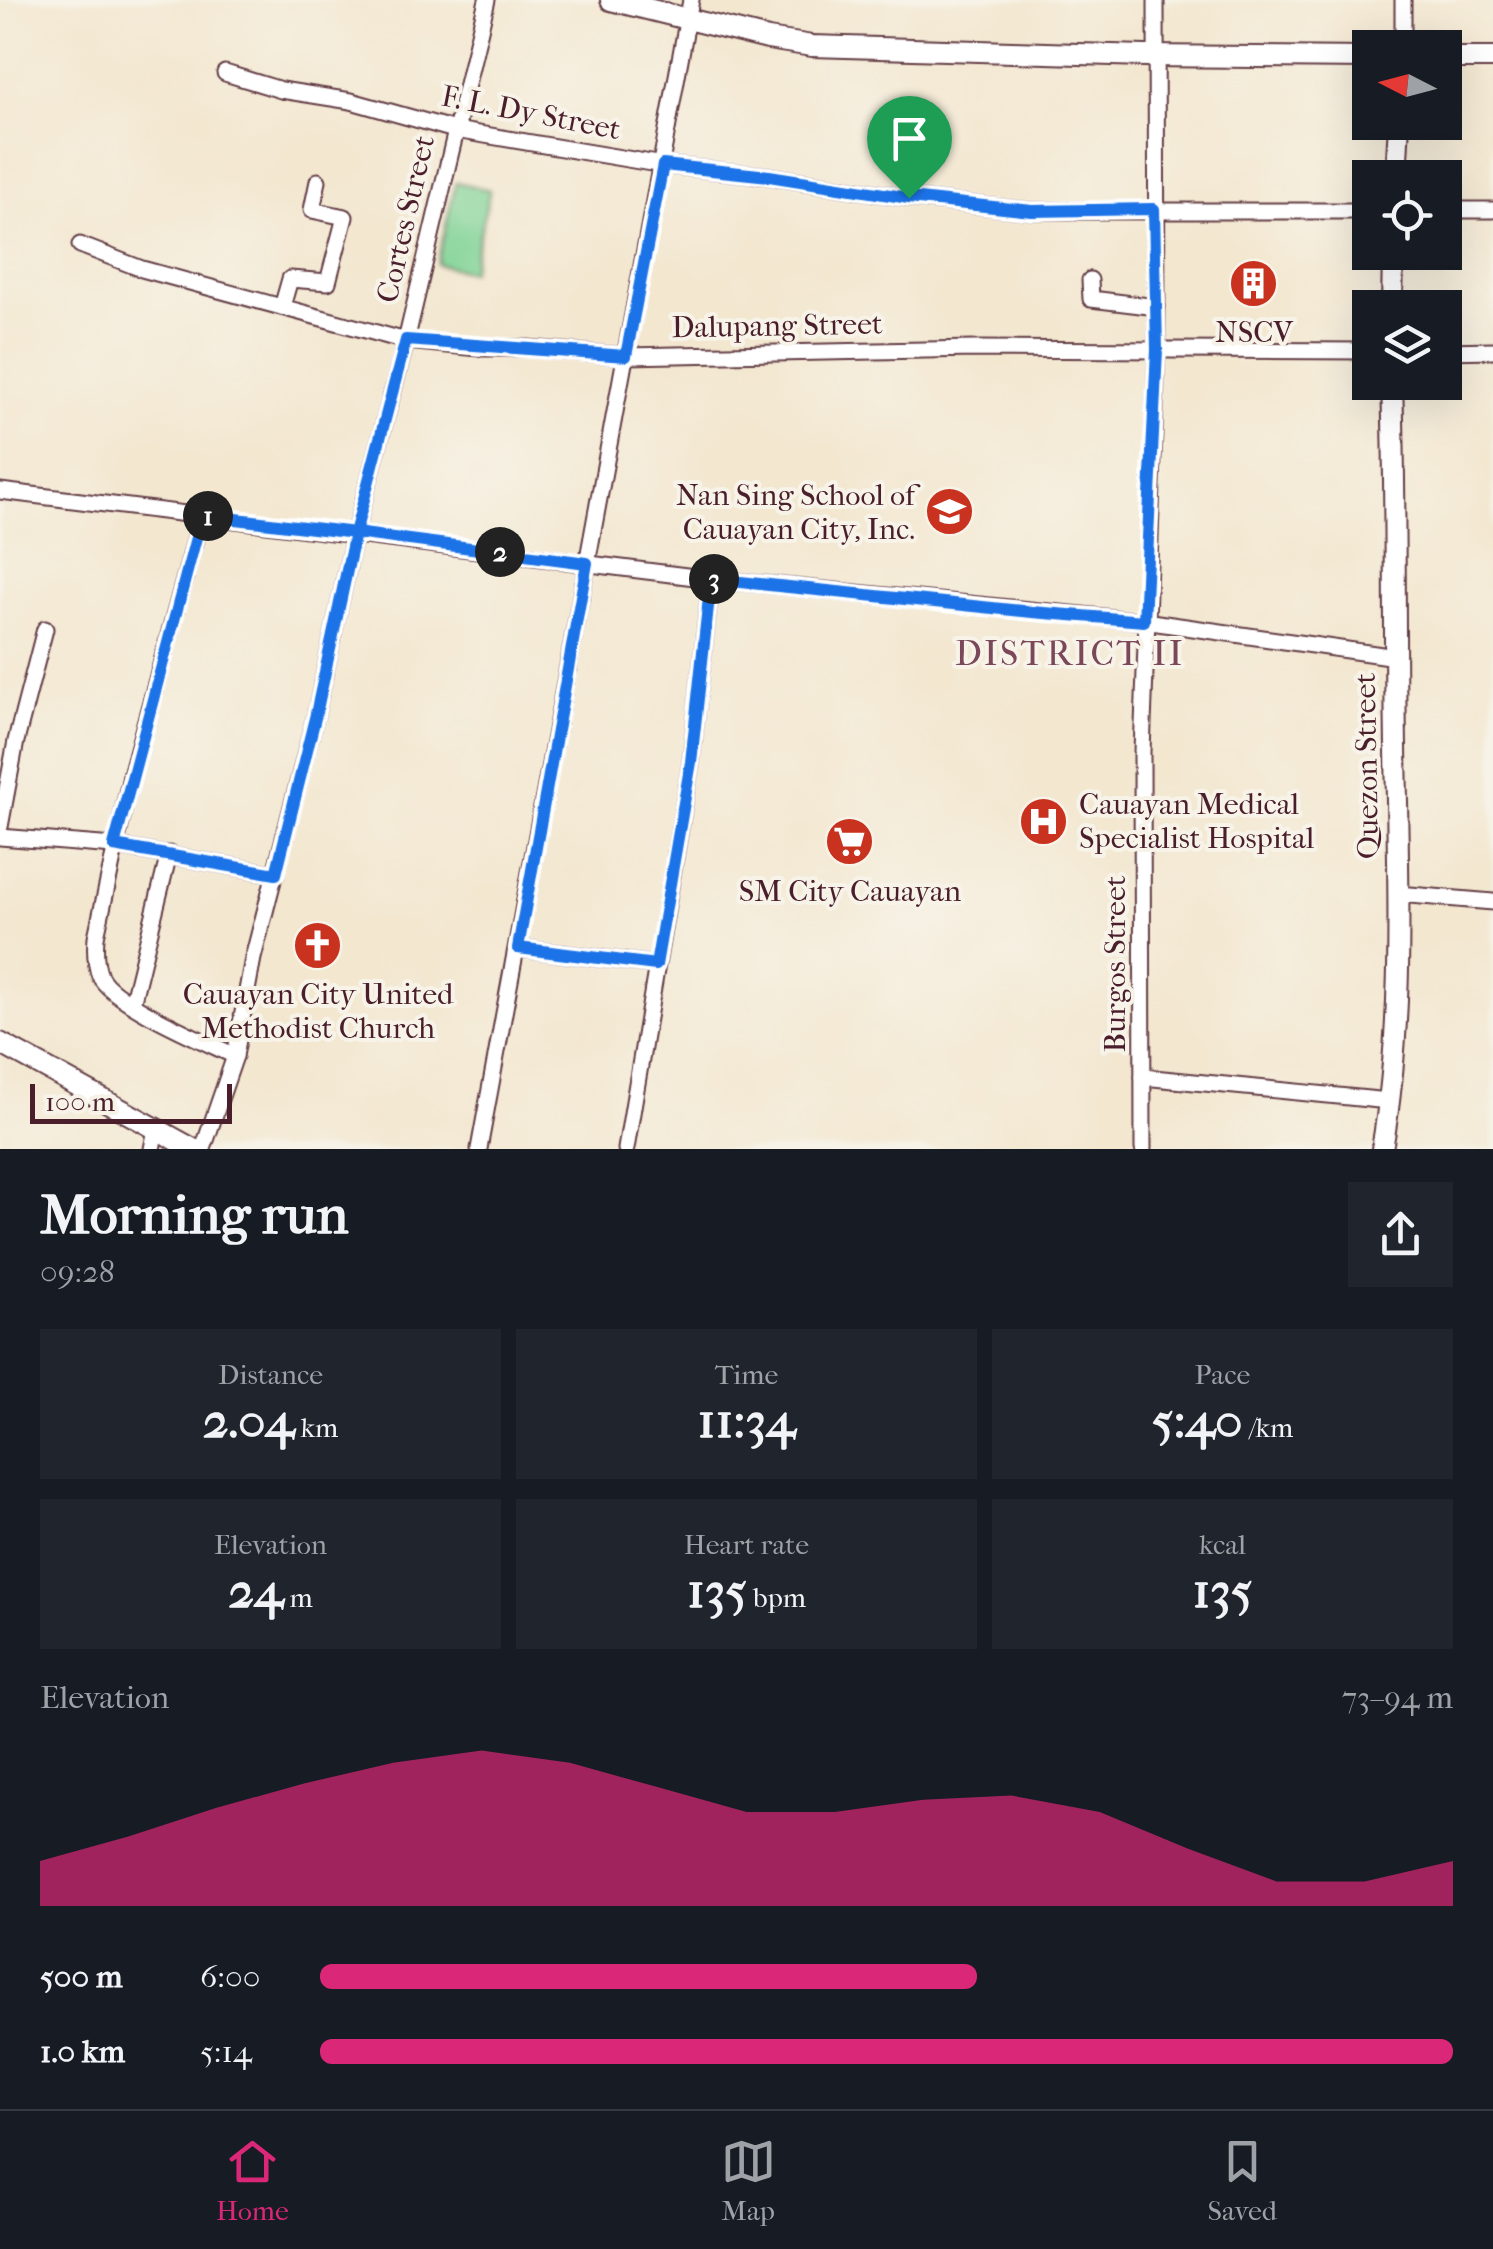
<!DOCTYPE html>
<html lang="en">
<head>
<meta charset="utf-8">
<style>
  :root { --surface:#171b24; --page:#20242c; --text:#f1f3f6; --muted:#9ea1a6; --line:#363941; --accent:#db2777 }
  body { margin:0; font-family:"IM FELL French Canon",serif; background:var(--page); color:var(--text); height:100vh; display:flex; flex-direction:column; font-size:38px; white-space:nowrap }
  * { box-sizing:border-box; margin:0 }
  p { font-size:32px; color:var(--muted) }
  .icon { flex:none; width:55px; height:55px; fill:none; stroke:currentColor; stroke-width:2; stroke-linecap:round; stroke-linejoin:round }
  .map { position:relative; height:1149px; overflow:hidden }
  .drawer { display:flex; flex-direction:column; background:var(--surface); flex:1 }
  .drawer>* { flex:none }
  .needle { width:65px; rotate:276deg }
  .fabs { position:absolute; left:1352px; top:30px; display:grid; gap:20px }
  .fabs a { display:grid; place-items:center; width:110px; height:110px; border-radius:0px; background:var(--surface); box-shadow:0 10px 40px #0002; font-size:50px }
  .scale { position:absolute; left:30px; bottom:25px; width:202px; box-sizing:border-box; padding-left:10px; border:5px solid #4a1f2b; border-top:0; font-size:28px; line-height:35px; white-space:nowrap; color:#4a1f2b; -webkit-text-stroke:8px #f7f3e8; paint-order:stroke }
  .pin { position:absolute; display:grid; place-items:center; width:85px; height:85px; color:#fff; margin:-102px -42px; border-radius:50% 50% 50% 0; rotate:-45deg; box-shadow:0 0 10px #0007 }
  .pin .icon { rotate:45deg }
  .km { position:absolute; width:50px; height:50px; margin:-25px; border-radius:50%; background:#222; color:#fff; font-size:28px; line-height:50px; text-align:center }
  .round { display:grid; place-items:center; flex:none; width:105px; height:105px; border-radius:0px; background:var(--page) }
  .overview { display:flex; align-items:center; justify-content:space-between; height:170px; padding:0 40px }
  h1 { font-size:55px; font-weight:700; line-height:75px }
  .figures { display:grid; grid-template-columns:repeat(3,1fr); gap:15px; height:170px; padding:10px 40px }
  .figures div { display:grid; align-content:center; border-radius:0px; background:var(--page); text-align:center }
  .figures b { font-size:50px; font-weight:700 }
  .figures small { font-size:28px; font-weight:400 }
  .figures p { font-size:28px }
  .chart { height:280px; padding:20px 40px }
  .chart p { display:flex; justify-content:space-between }
  .chart svg { width:100%; height:180px; margin-top:10px; fill:var(--accent); opacity:.7 }
  ul { padding:0 40px; list-style:none; font-size:32px }
  li { display:grid; grid-template-columns:160px 120px 1fr; align-items:center; height:75px }
  li i { height:25px; border-radius:12px; background:var(--accent) }
  .menu { display:flex; justify-content:space-around; align-items:center; height:140px; border-top:2px solid var(--line); background:var(--surface); font-size:28px; color:var(--muted) }
  .menu a { display:grid; justify-items:center; gap:5px }
  .menu .on { color:var(--accent) }
  .map>svg:first-child { display:block }
</style>
</head>
<body>
<div class="map">
<svg width="1493" height="1149" viewBox="0 0 1493 1149">
  <rect width="100%" height="100%" fill="#f7f3e8"/>
  <filter id="ink" filterUnits="userSpaceOnUse"><feTurbulence type="fractalNoise" baseFrequency=".01" numOctaves="2"/><feDisplacementMap in="SourceGraphic" scale="20" xChannelSelector="R" yChannelSelector="G"/><feConvolveMatrix kernelMatrix="1 2 1 2 8 2 1 2 1" color-interpolation-filters="sRGB"/></filter>
  <filter id="wash" filterUnits="userSpaceOnUse"><feTurbulence type="fractalNoise" baseFrequency=".0048" numOctaves="4" result="noise"/><feDisplacementMap in="SourceGraphic" scale="40" xChannelSelector="R" yChannelSelector="G"/><feGaussianBlur stdDeviation="2.25" result="paint"/><feColorMatrix in="noise" values="0 0 0 0 0 0 0 0 0 0 0 0 0 0 0 0 0 1.4 0 .05"/><feComposite in="paint" operator="in"/></filter>
  <g filter="url(#wash)">
    <rect width="100%" height="100%" fill="#f3e7d0"/>
    <polygon fill="#80d396" stroke="#657960" stroke-width="2.5" points="456,182 490,190 471,272 437,264"/>
  </g>
  <g filter="url(#ink)">
    <g fill="none" stroke-linecap="round" stroke-linejoin="round">
      <defs>
        <g id="minor">
          <polyline points="1403,0 1403,48"/>
          <polyline points="225,73 281,90 351,101 455,130 663,165 769,176 909,198 1032,211 1370,211"/>
          <polyline points="1445,210 1493,210"/>
          <polyline points="80,245 142,269 406,341 479,348 527,348 626,356 975,349 1370,351"/>
          <polyline points="1090,280 1091,299 1157,307"/>
          <polyline points="282,307 290,279 328,282 345,217 312,210 318,181"/>
          <polyline points="1445,351 1493,350"/>
          <polyline points="0,491 711,579 1144,621 1396,657"/>
          <path d="M202 515 132 771 96 937C95 950 95 964 100 976 111 1002 206 1042 235 1056"/>
          <polyline points="0,827 16,741 45,629"/>
          <polyline points="0,837 114,846 276,874"/>
          <polyline points="1398,894 1493,902"/>
          <polyline points="518,948 656,965"/>
          <polyline points="132,1004 169,854"/>
          <polyline points="1143,1077 1389,1101"/>
          <polyline points="152,1149 156,1129"/>
          <polyline points="203,1149 235,1056 253,958 316,714 355,533 406,341 487,0"/>
          <polyline points="479,1149 691,0"/>
          <polyline points="626,1149 691,762 711,579"/>
          <polyline points="1143,1149 1142,752 1157,350 1156,0"/>
        </g>
        <g id="major">
          <polyline points="611,0 768,39 812,46 1145,56 1370,58"/>
          <polyline points="1445,58 1493,58"/>
          <polyline points="1396,178 1399,122"/>
          <polyline points="1392,308 1393,252"/>
          <polyline points="0,1043 193,1149"/>
          <path d="M1382 1149C1405 1017 1398 880 1396 747 1394 625 1396 504 1392 382"/>
        </g>
      </defs>
      <use href="#minor" stroke="#633d44" stroke-width="19"/>
      <use href="#major" stroke="#633d44" stroke-width="24"/>
      <use href="#minor" stroke="#fff" stroke-width="15"/>
      <use href="#major" stroke="#fff" stroke-width="20"/>
    </g>
  </g>
  <g fill="none" stroke-linecap="round" stroke-linejoin="round" filter="url(#ink)">
    <defs>
      <polyline id="route" points="909,198 769,176 663,165 626,356 406,340 355,533 202,515 114,846 276,874 316,714 355,533 587,563 518,948 656,965 691,762 711,579 1032,612 1144,621 1157,350 1154,209 1032,211 909,198"/>
    </defs>
    <use href="#route" stroke="#fff" stroke-width="20"/>
    <use href="#route" stroke="#1a73e8" stroke-width="12"/>
  </g>
  <defs>
    <symbol id="building-disc" viewBox="-11 -11 22 22"><circle r="9.5" fill="#c8321e" stroke="#f7f3e8"/><path d="M-4-6H4V6H1V3H-1V6H-4ZM-2.5-4.3h1.7v1.8h-1.7ZM.8-4.3h1.7v1.8H.8ZM-2.5-1h1.7V.8h-1.7ZM.8-1h1.7V.8H.8Z" fill="#fff"/></symbol>
    <symbol id="school-disc" viewBox="-11 -11 22 22"><circle r="9.5" fill="#c8321e" stroke="#f7f3e8"/><path d="M0-5L7-2L0 1L-7-2ZM-4 1L0 2.5L4 1V4Q0 6-4 4Z" fill="#fff"/></symbol>
    <symbol id="hospital-disc" viewBox="-11 -11 22 22"><circle r="9.5" fill="#c8321e" stroke="#f7f3e8"/><path d="M-5-5h3v3.5h4V-5h3V5h-3V1.5h-4V5h-3Z" fill="#fff"/></symbol>
    <symbol id="supermarket-disc" viewBox="-11 -11 22 22"><circle r="9.5" fill="#c8321e" stroke="#f7f3e8"/><path d="M-6-5.5h2.5l.6 2H6L4.5 2H-2.5L-4.4-4H-6ZM-1.5 3.2a1.3 1.3 0 1 0 .1 0ZM3 3.2a1.3 1.3 0 1 0 .1 0Z" fill="#fff"/></symbol>
    <symbol id="church-disc" viewBox="-11 -11 22 22"><circle r="9.5" fill="#c8321e" stroke="#f7f3e8"/><path d="M-1.2-6h2.4v3.5h3.3v2.4h-3.3V6h-2.4V-.1h-3.3v-2.4h3.3Z" fill="#fff"/></symbol>
  </defs>
  <g fill-rule="evenodd">
    <use href="#building-disc" x="1226" y="256" width="55" height="55"/>
    <use href="#school-disc" x="922" y="484" width="55" height="55"/>
    <use href="#hospital-disc" x="1016" y="794" width="55" height="55"/>
    <use href="#supermarket-disc" x="822" y="814" width="55" height="55"/>
    <use href="#church-disc" x="290" y="918" width="55" height="55"/>
  </g>
  <g text-anchor="middle" dominant-baseline="central" stroke-width="8" stroke-linejoin="round" paint-order="stroke">
    <g font-size="30" fill="#4a1f2b" stroke="#f7f3e8">
      <text transform="translate(531 113) rotate(11)">F. L. Dy Street</text>
      <text transform="translate(406 219) rotate(-77)">Cortes Street</text>
      <text transform="translate(777 326) rotate(-1)">Dalupang Street</text>
      <text transform="translate(1367 766) rotate(-91)">Quezon Street</text>
      <text transform="translate(1115 964) rotate(-90)">Burgos Street</text>
    </g>
    <g font-size="30" fill="#4a1f2b" stroke="#f7f3e8">
      <text x="1254" y="332">NSCV</text>
      <text x="915" y="495" text-anchor="end">Nan Sing School of<tspan x="915" dy="34">Cauayan City, Inc.</tspan></text>
      <text x="1079" y="804" text-anchor="start">Cauayan Medical<tspan x="1079" dy="34">Specialist Hospital</tspan></text>
      <text x="850" y="891">SM City Cauayan</text>
      <text x="318" y="994">Cauayan City United<tspan x="318" dy="34">Methodist Church</tspan></text>
    </g>
    <g font-size="35" letter-spacing="2.5" fill="#7b485a" stroke="#f7f3e8">
      <text x="1070" y="653">DISTRICT II</text>
    </g>
  </g>
</svg>
<div class="fabs">
<a><svg class="needle" viewBox="-14 -14 28 28"><path d="M0-13l5 13h-10z" fill="#e53935"/><path d="M0 13l5-13h-10z" fill="#9ea1a6"/></svg></a>
<a><svg class="icon" aria-label="locate" viewBox="0 0 24 24"><circle cx="12" cy="12" r="6"/><path d="M12 2v4M12 18v4M2 12h4M18 12h4"/></svg></a>
<a><svg class="icon" aria-label="layers" viewBox="0 0 24 24"><path d="M12 4l9 5-9 5-9-5zM3 14l9 5 9-5"/></svg></a>
</div>
<div class="scale">100 m</div>
<div class="pin" style="left:909px;top:198px;background:#1e9e55"><svg class="icon" aria-label="arrive" viewBox="0 0 24 24"><path d="M6 21V4h12l-3 4 3 4H6"/></svg></div>
<b class="km" style="left:208px;top:516px">1</b>
<b class="km" style="left:500px;top:552px">2</b>
<b class="km" style="left:714px;top:579px">3</b>
</div>
<section class="drawer">
<div class="overview"><div><h1>Morning run</h1><p>09:28</p></div><a class="round"><svg class="icon" aria-label="share" viewBox="0 0 24 24"><path d="M12 15V3M7 8l5-5 5 5M5 13v7h14v-7"/></svg></a></div>
<div class="figures">
<div><p>Distance</p><b>2.04<small> km</small></b></div>
<div><p>Time</p><b>11:34</b></div>
<div><p>Pace</p><b>5:40<small> /km</small></b></div>
</div>
<div class="figures">
<div><p>Elevation</p><b>24<small> m</small></b></div>
<div><p>Heart rate</p><b>135<small> bpm</small></b></div>
<div><p>kcal</p><b>135</b></div>
</div>
<div class="chart"><p><span>Elevation</span>73–94 m</p>
<svg viewBox="0 0 160 44" preserveAspectRatio="none"><path d="M0 44V33L10 27L20 20L30 14L40 9L50 6L60 9L70 15L80 21L90 21L100 18L110 17L120 21L130 30L140 38L150 38L160 33V44z"/></svg>
</div>
<ul>
<li><b>500 m</b>6:00<i style="width:58%"></i></li>
<li><b>1.0 km</b>5:14<i style="width:100%"></i></li>
</ul>
</section>
<nav class="menu">
<a class="on"><svg class="icon" aria-label="home" viewBox="0 0 24 24"><path d="M3 11l9-7 9 7M6 9v11h12V9"/></svg>Home</a>
<a><svg class="icon" aria-label="map" viewBox="0 0 24 24"><path d="M3 6l6-2 6 2 6-2v14l-6 2-6-2-6 2zM9 4v14M15 6v14"/></svg>Map</a>
<a><svg class="icon" aria-label="saved" viewBox="0 0 24 24"><path d="M7 4h10v16l-5-4-5 4z"/></svg>Saved</a>
</nav>
</body>
</html>
